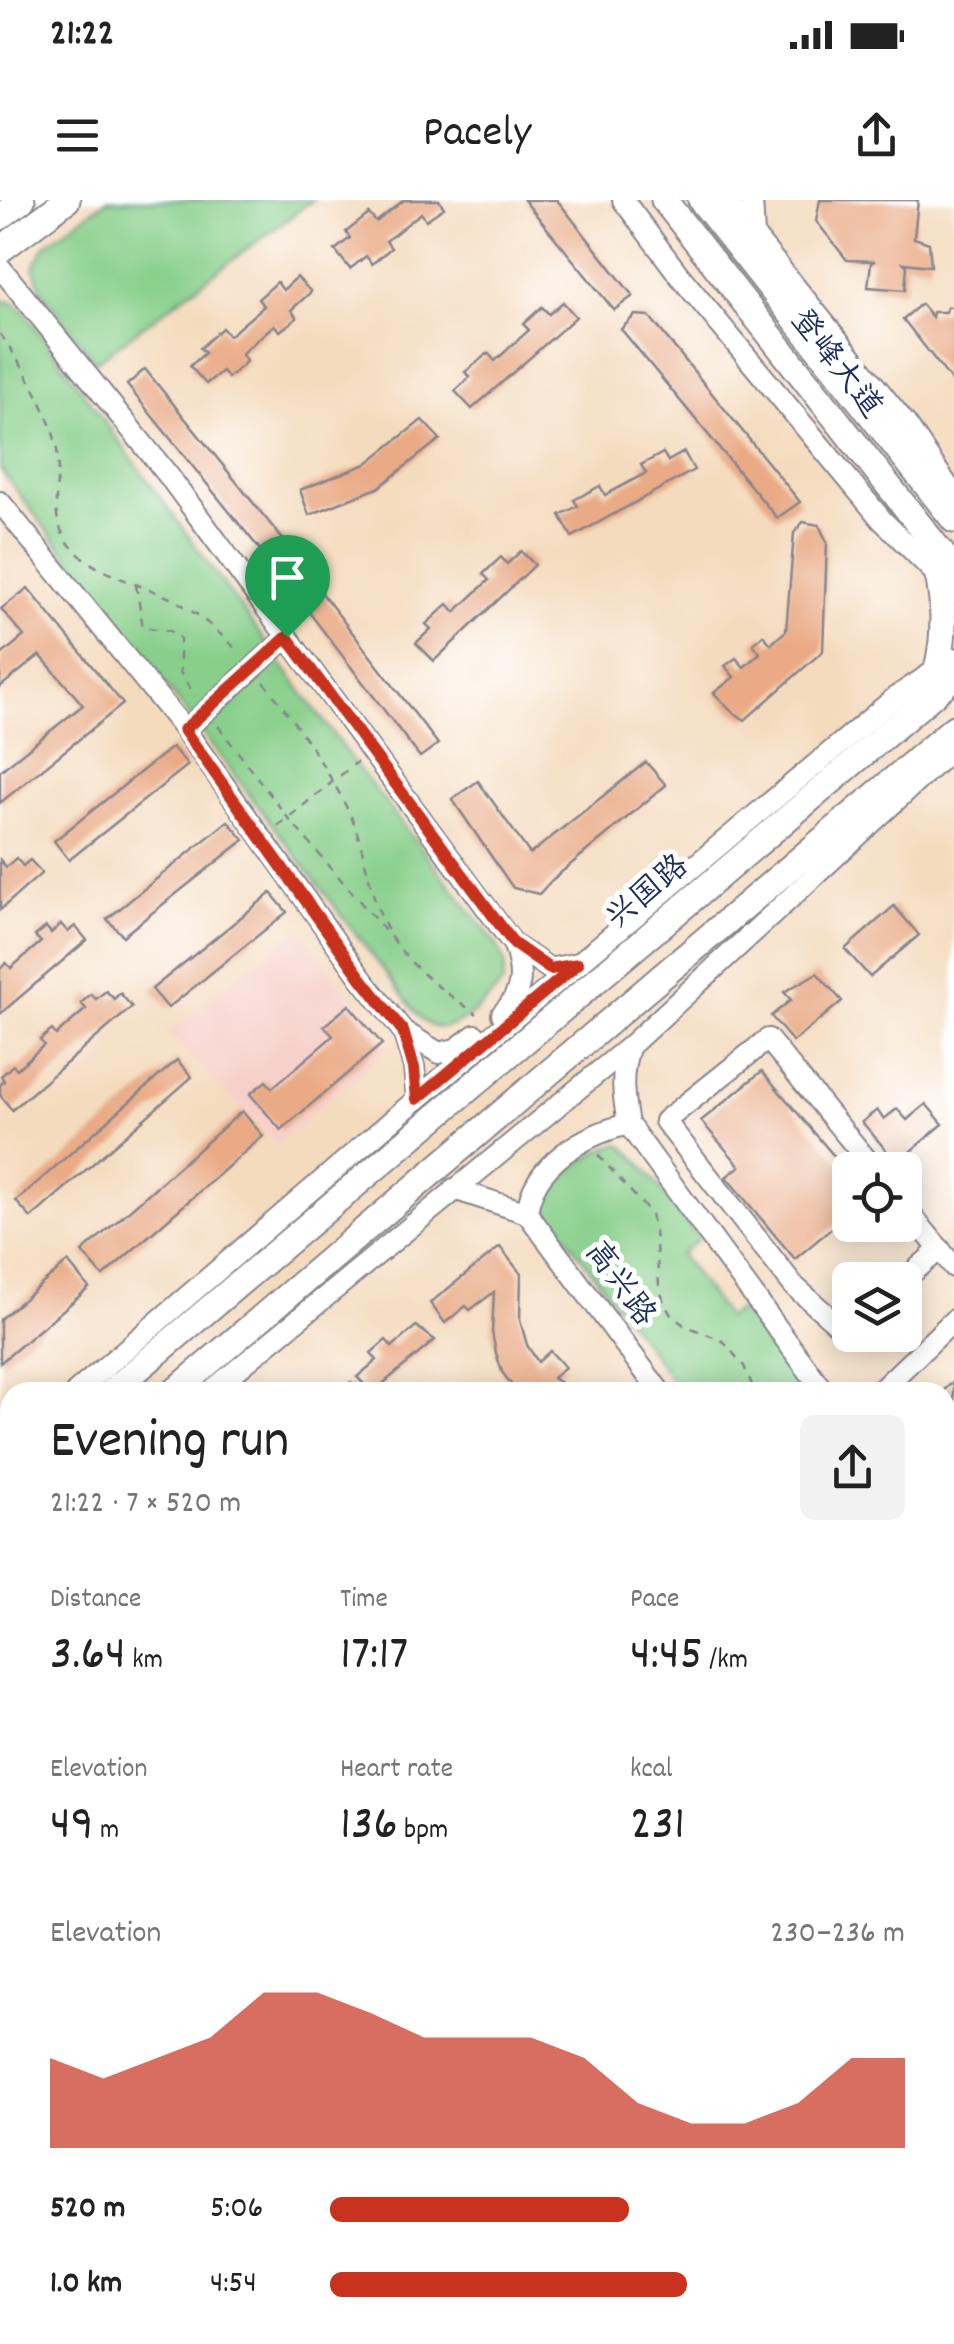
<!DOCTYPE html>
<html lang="en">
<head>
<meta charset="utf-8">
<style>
  :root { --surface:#fff; --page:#f2f2f2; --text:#222; --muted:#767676; --accent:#c8321e }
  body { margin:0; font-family:Dekko,"LXGW WenKai TC",sans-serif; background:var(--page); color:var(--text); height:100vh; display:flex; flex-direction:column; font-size:38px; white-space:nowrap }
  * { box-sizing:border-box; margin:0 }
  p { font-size:32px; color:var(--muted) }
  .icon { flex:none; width:55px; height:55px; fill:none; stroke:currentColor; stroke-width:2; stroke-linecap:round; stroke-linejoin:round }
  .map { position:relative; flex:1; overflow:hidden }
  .details { position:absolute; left:0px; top:1182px; width:955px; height:962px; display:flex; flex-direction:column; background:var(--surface); border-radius:30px 30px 0 0; box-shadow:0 5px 25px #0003 }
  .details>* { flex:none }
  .buttons { position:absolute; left:832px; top:952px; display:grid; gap:20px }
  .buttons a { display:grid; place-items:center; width:90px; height:90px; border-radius:15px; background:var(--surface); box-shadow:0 5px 25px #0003; font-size:50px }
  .pin { position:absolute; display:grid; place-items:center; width:85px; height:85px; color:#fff; margin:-102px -42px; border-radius:50% 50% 50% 0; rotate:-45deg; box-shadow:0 0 10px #0007 }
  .pin .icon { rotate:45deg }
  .round { display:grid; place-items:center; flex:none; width:105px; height:105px; border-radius:15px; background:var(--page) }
  .headline { display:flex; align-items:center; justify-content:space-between; height:170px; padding:0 50px }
  h1 { font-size:55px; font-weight:600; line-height:75px }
  .stats { display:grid; grid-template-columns:repeat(3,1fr); gap:15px; height:170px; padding:10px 50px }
  .stats div { display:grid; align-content:center }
  .stats b { font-size:50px; font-weight:600 }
  .stats small { font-size:28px; font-weight:400 }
  .stats p { font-size:28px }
  .chart { height:280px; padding:20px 50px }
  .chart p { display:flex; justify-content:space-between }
  .chart svg { width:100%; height:180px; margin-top:10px; fill:var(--accent); opacity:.7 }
  ul { padding:0 50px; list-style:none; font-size:32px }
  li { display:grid; grid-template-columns:160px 120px 1fr; align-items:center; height:75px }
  li i { height:25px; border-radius:12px; background:var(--accent) }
  .status { display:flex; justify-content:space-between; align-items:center; height:70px; padding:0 50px; background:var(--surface); direction:ltr }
  .status svg { height:28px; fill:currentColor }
  header { display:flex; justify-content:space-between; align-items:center; height:130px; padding:0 50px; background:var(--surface); font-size:45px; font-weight:600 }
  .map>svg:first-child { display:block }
</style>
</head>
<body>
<div class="status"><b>21:22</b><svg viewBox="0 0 49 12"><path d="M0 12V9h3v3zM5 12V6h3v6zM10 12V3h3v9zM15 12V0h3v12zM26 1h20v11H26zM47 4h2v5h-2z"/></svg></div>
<header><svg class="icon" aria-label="menu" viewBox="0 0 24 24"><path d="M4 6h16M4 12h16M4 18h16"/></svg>Pacely<svg class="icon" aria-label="share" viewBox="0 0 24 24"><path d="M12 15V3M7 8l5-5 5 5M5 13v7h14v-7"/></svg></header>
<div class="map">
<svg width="954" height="2144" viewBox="0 0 954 2144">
  <rect width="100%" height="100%" fill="#fff"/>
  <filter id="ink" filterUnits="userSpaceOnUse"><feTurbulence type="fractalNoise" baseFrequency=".01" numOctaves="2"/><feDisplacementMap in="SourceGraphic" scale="20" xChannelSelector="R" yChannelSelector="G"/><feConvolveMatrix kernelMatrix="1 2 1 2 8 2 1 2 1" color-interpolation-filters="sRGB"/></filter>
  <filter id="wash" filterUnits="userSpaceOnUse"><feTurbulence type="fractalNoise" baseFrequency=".0048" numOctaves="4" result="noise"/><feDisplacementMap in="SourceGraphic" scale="40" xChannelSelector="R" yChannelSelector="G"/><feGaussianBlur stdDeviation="2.25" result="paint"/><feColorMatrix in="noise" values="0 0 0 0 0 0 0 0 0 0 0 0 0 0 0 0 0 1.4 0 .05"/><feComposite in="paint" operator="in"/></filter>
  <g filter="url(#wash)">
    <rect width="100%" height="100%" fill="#f4dbbe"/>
    <polygon fill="#f7d0ca" points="300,729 388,848 277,945 168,832"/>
    <g fill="#88cf8a" stroke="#527f74" stroke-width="2.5">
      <polygon points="107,0 313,0 95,162 41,90 34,68 45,45"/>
      <path d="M0 100 14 103 24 111 351 559 497 745 505 764 503 783C484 804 449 845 421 819L0 269Z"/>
      <path d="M621 944 639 961 699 1039 680 1054 727 1118 747 1104 808 1192H681L545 1008C544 984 598 945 621 944Z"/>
      <polygon points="945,1364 954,1375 954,1548 945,1536"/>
      <polygon points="954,1804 954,2144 550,2144 560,2135 945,2135 945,1811"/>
    </g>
    <g fill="#6eb276" stroke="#44706a" stroke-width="2.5">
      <polygon points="954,1821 954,1933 945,1951 945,1829"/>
      <polygon points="581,2135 874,2135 873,2144 785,2144 766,2139 758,2144 571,2144"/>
    </g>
    <g id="blocks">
      <g fill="#e9aa85">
        <polygon points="404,0 439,0 444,8 426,20 421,13 386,41 391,48 372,64 366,56 350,69 335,50 350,38 346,32 369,14 376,22"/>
        <polygon points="524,0 557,0 633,96 614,110"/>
        <polygon points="820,0 918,0 914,38 929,43 931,66 904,63 907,66 905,90 868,87 871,63 875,61 847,60 816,21"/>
        <polygon points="297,77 311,92 291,110 297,118 280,131 274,125 241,154 247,161 228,178 222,171 206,184 190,166 205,153 200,148 222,128 229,136 264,106 258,99 277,82 283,90"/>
        <polygon points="563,102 576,117 472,209 455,191 470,177 465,172 488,153 495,161 529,130 523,124 542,107 549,114"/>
        <polygon points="921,104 932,117 933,112 946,112 947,107 954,107 954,184 903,119"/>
        <polygon points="635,115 649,116 800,302 777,318 621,129"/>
        <polygon points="145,169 289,347 270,362 127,185"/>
        <polygon points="422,220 440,239 378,288 309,315 300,290 366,264"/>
        <polygon points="684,252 694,270 572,337 560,315 578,306 574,300 600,286 605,295 646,273 641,265 663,253 668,261"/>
        <polygon points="803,322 819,325 827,342 823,451 745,520 730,510 714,493 734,477 725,466 736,458 744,467 760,453 753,444 763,435 771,444 786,431 794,333"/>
        <polygon points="521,351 535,365 434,461 416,443 431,429 426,424 448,404 455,412 489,380 483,374 501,357 507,364"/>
        <polygon points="298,362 438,544 420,557 282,377"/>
        <polygon points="28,388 123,504 0,603 0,571 83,505 40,455 0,487 0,456 24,436 1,409"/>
        <polygon points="172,547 188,565 69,660 54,641"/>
        <polygon points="646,562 666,585 552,680 539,694 513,688 452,599 478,581 530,654"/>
        <polygon points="228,621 244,640 123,736 107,719"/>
        <polygon points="16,658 23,666 30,660 42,673 0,710 0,660 6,667"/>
        <polygon points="271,693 287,712 168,808 152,789"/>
        <polygon points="894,706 919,735 870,777 845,749"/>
        <polygon points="61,724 68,732 75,726 87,740 0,814 0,769 6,763 11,768 41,742 35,736 46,727 51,733"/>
        <polygon points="817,773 842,801 793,842 771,816 791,800 784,792"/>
        <polygon points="106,791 114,799 120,793 132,807 12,910 0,895 0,885 4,881 1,876 13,865 17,869 44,845 40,840 52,830 56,835 86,809 81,803 91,794 96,799"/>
        <polygon points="349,805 382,844 281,930 250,894 266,881 272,888 333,836 324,826"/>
        <polygon points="177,860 192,877 31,1018 16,1001"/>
        <polygon points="762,871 850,975 850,1013 795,1059 726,977 740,966 701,921"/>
        <polygon points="926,904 943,924 911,951 924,966 910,978 862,922 877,910 884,919 897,909 907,920"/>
        <polygon points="242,911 263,936 103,1076 82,1052"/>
        <polygon points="500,1047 521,1074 520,1120 527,1145 538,1162 550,1151 565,1167 553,1178 574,1192 519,1192 513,1187 502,1172 496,1153 492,1132 494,1092 470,1110 466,1106 445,1123 430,1103"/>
        <polygon points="68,1062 89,1088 0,1163 0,1119"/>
        <polygon points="416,1126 435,1140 373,1192 339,1192 351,1182 357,1188 363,1183 357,1177 377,1160 371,1153 386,1140 392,1147"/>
        <polygon points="954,1181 954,1273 945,1262 945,1192 942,1192"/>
        <polygon points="7,1785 10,1788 10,1840 2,1830 0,1832 0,1791"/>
        <polygon points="10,2031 10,2076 0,2083 0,2038"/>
      </g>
    </g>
  </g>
  <g filter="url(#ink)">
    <use href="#blocks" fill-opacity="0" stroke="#88858e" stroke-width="2.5"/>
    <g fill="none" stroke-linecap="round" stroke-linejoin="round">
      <defs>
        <g id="minor">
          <polyline points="623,0 679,75 882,320 954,392"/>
          <polyline points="725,0 906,224 954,295"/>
          <polyline points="752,0 754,35"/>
          <polyline points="0,67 168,275 514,745 550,769 574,764"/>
          <polyline points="0,302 185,530 361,778 403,831 414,867 417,899"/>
          <polyline points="185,530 287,437"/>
          <path d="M502 814C524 791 523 774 514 745"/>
          <polyline points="403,831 439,853 456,849 475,835"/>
          <path d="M628 924C623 896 620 875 629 848"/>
          <polyline points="454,989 527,1013"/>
          <polyline points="905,1007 954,1067"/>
          <path d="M527 1013C533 963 584 935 628 924L824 1192"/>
          <polyline points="527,1013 660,1192"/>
          <polyline points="904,1080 940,1049"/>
          <polyline points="850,1120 837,1124 794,1086 665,921 768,839 875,970"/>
          <polyline points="76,1192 417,899 896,497 954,458"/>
          <polyline points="210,1192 630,846 954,547"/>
          <polyline points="879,1192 954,1120"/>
          <polyline points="0,1262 10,1252"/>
          <polyline points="945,1347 954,1358"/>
          <polyline points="0,1361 10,1354"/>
          <polyline points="945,1564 954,1576"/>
          <polyline points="0,1939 10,1930"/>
        </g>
        <g id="major">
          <polyline points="664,0 954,369"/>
          <polyline points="701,0 954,320"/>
          <polyline points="0,17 22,0"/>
          <polyline points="0,50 67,0"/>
          <path d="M928 498C948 447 948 398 930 347"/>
          <polyline points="111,1192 954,477"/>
          <polyline points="174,1192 954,528"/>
          <polyline points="0,1287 10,1278"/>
          <polyline points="0,1339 10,1331"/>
          <polyline points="0,1586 10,1603"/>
          <polyline points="0,1635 10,1653"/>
          <polyline points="945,1759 954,1751"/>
          <polyline points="945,1786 954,1778"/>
          <polyline points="282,2135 287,2144"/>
          <polyline points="310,2135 314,2144"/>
          <polyline points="485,2144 496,2135"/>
          <polyline points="518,2144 528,2135"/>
        </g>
      </defs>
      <use href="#minor" stroke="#88858e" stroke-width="24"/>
      <use href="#major" stroke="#88858e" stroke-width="29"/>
      <g stroke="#88858e" stroke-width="2.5" stroke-dasharray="8 8" stroke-linecap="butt">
        <path d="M0 134C20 160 49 211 56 244 63 277 46 311 67 341 91 375 139 382 174 400 198 413 220 433 240 453"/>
        <polyline points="136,385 143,427 170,431 180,438 180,472 195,496"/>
        <path d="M264 482C296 524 330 570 352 619 366 652 368 690 384 723 403 763 441 790 477 814"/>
        <polyline points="218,526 288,618 393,740"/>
        <polyline points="278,626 357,562"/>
        <polyline points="598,955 651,1014 655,1032 659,1085 664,1103 671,1115 684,1125 723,1141 744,1166 755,1192"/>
        <polyline points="945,1451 954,1463"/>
        <polyline points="945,1602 954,1614"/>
        <polyline points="945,1721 954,1713"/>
        <polyline points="0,1904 10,1895"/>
        <polyline points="945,1930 954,1912"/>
        <polyline points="945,2000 954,2000"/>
        <polyline points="0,2108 10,2101"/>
        <polyline points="151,2135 156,2144"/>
        <polyline points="754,2135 756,2144"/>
        <polyline points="823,2135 823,2144"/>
        <polyline points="451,2144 461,2135"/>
        <polyline points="735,2144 751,2135"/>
      </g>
      <use href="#minor" stroke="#fff" stroke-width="20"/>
      <use href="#major" stroke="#fff" stroke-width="25"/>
    </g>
  </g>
  <g fill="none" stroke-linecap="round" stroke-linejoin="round" filter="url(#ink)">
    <defs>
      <polygon id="route" points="287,437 514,744 550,769 578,764 417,899 414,868 403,831 361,778 184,530"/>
    </defs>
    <use href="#route" stroke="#fff" stroke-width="20"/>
    <use href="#route" stroke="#c8321e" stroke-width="12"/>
  </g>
  <g text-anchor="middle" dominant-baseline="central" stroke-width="10" stroke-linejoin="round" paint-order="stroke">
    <g font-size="32" fill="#1b2f5e" stroke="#fff">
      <text transform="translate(834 165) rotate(52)">登峰大道</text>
      <text transform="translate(649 694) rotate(-40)">兴国路</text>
      <text transform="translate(618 1085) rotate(54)">高兴路</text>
    </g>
  </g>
</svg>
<div class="buttons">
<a><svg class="icon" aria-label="locate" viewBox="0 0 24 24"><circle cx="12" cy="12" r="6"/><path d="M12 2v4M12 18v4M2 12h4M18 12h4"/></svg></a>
<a><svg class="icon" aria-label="layers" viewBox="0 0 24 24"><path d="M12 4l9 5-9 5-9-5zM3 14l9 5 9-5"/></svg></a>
</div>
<div class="pin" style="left:287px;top:437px;background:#1e9e55"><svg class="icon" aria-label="arrive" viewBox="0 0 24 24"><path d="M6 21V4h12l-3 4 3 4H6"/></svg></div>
<section class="details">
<div class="headline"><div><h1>Evening run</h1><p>21:22 · 7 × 520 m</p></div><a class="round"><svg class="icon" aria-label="share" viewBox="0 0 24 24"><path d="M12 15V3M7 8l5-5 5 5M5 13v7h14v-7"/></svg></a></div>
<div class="stats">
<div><p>Distance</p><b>3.64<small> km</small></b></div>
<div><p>Time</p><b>17:17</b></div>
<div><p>Pace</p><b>4:45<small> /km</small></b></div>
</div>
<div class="stats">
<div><p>Elevation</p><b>49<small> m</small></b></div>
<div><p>Heart rate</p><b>136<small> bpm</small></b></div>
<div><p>kcal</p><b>231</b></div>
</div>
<div class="chart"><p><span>Elevation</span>230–236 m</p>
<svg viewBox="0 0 160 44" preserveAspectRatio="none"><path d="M0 44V22L10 27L20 22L30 17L40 6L50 6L60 11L70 17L80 17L90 17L100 22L110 33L120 38L130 38L140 33L150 22L160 22V44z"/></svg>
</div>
<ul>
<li><b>520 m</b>5:06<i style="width:52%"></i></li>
<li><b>1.0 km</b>4:54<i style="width:62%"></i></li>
</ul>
</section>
</div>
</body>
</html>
